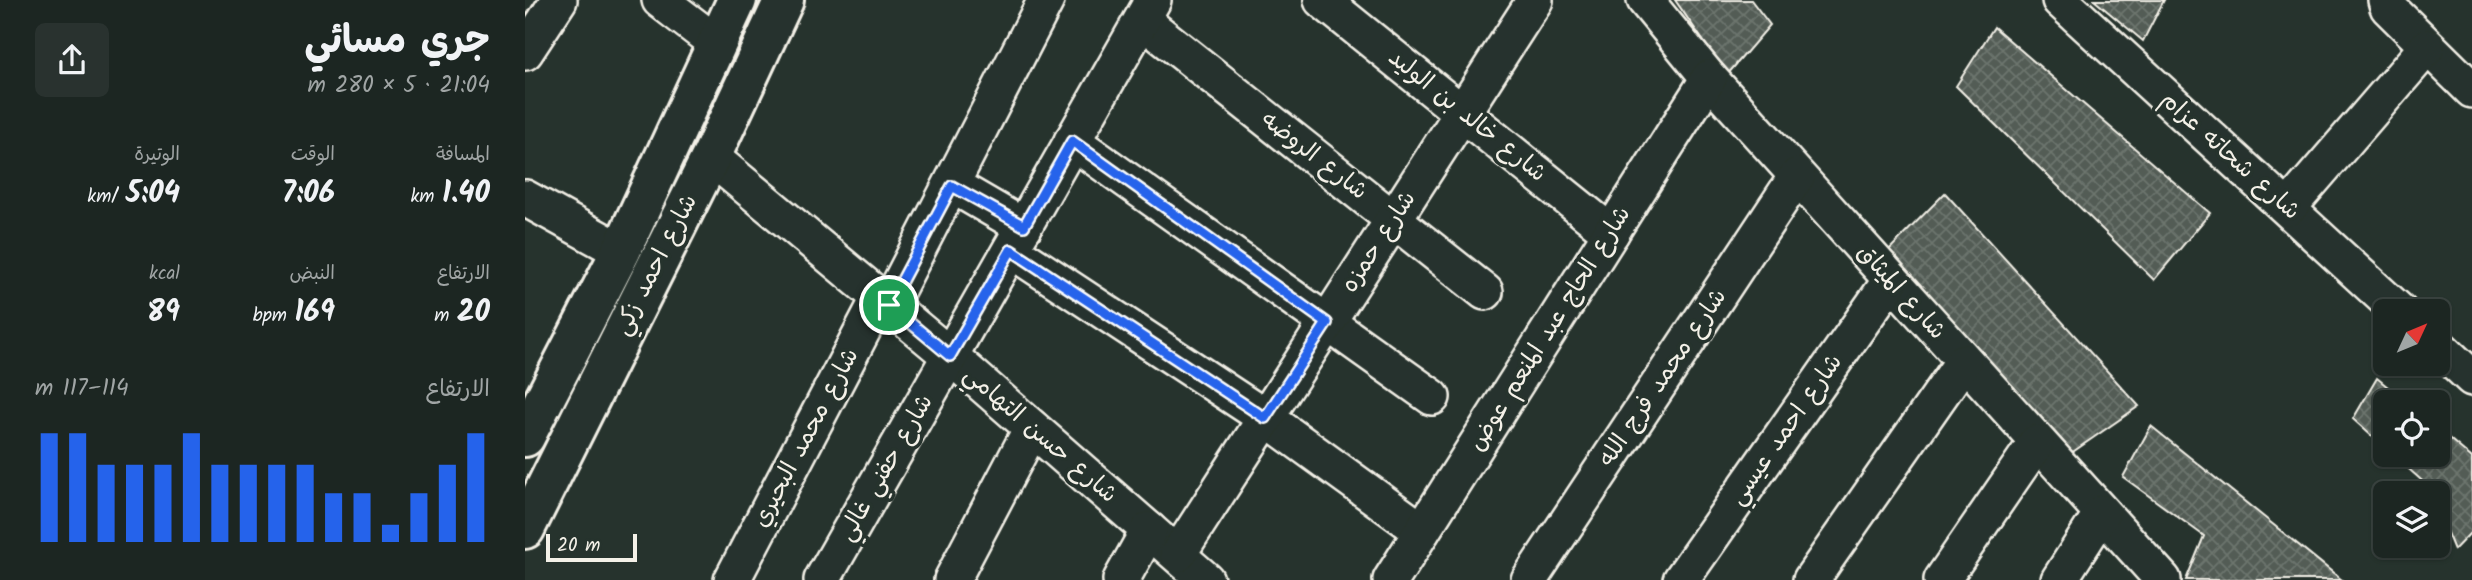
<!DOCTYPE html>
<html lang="ar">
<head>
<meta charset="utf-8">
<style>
  :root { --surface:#1c2622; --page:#29322f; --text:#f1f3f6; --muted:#a0a5a5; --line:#3a4340; --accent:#2563eb }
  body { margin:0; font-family:Kalam,"Playpen Sans Arabic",sans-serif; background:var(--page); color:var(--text); direction:rtl; height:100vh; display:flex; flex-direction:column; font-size:26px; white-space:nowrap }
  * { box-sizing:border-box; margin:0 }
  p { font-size:23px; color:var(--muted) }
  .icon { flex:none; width:38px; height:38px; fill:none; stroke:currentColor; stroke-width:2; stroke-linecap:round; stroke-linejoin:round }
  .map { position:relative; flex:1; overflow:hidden; direction:ltr }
  .side { display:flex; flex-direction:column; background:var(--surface); width:525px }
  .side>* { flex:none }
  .needle { width:46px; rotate:46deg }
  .fabs { position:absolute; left:1848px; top:299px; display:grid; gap:14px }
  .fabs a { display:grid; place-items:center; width:77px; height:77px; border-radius:10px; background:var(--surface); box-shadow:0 2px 5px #0004,0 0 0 2px var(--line); font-size:35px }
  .scale { position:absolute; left:21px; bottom:18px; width:91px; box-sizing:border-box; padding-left:7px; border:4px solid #f4f1e8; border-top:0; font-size:19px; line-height:24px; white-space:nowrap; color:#f4f1e8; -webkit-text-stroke:5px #26332d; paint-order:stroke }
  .pin { position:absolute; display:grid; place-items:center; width:60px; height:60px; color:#fff; margin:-30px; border:4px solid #fff; border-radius:50%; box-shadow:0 2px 7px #0007 }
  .round { display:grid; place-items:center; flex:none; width:74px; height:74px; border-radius:10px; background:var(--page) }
  .summary { display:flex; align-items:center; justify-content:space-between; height:119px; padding:0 35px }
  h1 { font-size:38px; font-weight:700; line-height:52px }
  .figures { display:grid; grid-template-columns:repeat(3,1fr); gap:10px; height:119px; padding:7px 35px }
  .figures div { display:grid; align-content:center }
  .figures b { font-size:30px; font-weight:700 }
  .figures small { font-size:19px; font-weight:400 }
  .figures p { font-size:19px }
  .chart { height:196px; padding:14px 35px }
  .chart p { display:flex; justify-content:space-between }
  .chart svg { width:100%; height:126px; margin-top:7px; stroke:var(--accent); stroke-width:6 }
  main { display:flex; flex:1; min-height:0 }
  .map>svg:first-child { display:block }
</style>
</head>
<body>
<main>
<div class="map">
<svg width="1947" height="580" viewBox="0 0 1947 580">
  <defs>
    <pattern id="building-cross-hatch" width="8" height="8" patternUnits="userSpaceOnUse" patternTransform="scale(1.75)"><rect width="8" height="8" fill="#525c55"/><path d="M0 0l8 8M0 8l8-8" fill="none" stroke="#6c746d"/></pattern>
  </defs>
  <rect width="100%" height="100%" fill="#26332d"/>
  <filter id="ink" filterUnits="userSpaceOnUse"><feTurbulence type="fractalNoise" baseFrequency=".0143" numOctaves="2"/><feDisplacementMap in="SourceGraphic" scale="14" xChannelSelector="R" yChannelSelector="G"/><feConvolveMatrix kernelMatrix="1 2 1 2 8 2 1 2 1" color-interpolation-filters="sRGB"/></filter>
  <g filter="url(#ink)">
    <g fill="url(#building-cross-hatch)" stroke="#f4f1e8" stroke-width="2">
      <polygon points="1150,0 1226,0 1245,25 1202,75"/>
      <polygon points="1569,0 1639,0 1618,41"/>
      <polygon points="1469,27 1685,213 1629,280 1431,86"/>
      <polygon points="1420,193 1614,406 1539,458 1355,259"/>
      <polygon points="1852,378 1881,402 1860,402 1860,448 1828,419"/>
      <polygon points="1626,426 1817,580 1661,580 1679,536 1598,477"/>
      <polygon points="1913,429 1947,458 1947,531 1929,550 1913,511 1913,494 1906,494 1903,486 1868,455 1913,455"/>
    </g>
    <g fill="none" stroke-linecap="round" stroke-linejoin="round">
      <defs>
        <g id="street">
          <polyline points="135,0 191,43"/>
          <polyline points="797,0 1086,233"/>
          <polyline points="1120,0 1184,78 1638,580"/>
          <polyline points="1535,0 1875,312"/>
          <polyline points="1861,0 1863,7 1947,90"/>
          <polyline points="617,20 960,292"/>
          <polyline points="0,52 34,0"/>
          <polyline points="547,141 907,397"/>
          <polyline points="186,157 425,356 681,580"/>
          <polyline points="427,185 499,227"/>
          <polyline points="0,198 96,251"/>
          <polyline points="1763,208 1902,47"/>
          <polyline points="486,250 741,418 897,531"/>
          <polyline points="364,305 521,0"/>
          <polyline points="1913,346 1947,378"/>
          <polyline points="653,554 1010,0"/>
          <polyline points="207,580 355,297"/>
          <polyline points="297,580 628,0"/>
          <polyline points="427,580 507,428"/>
          <polyline points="596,580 624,530"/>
          <polyline points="866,580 1184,78"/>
          <polyline points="1004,580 1272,176"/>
          <polyline points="1156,580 1366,280"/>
          <polyline points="1286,580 1438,362"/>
          <polyline points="1417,580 1511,443"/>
          <polyline points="1534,580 1577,513"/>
        </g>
        <g id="secondary">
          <polyline points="0,437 96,251 212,0"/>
          <polyline points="0,529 186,157 259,0"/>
        </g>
      </defs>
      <use href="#street" stroke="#f4f1e8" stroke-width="40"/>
      <use href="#secondary" stroke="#f4f1e8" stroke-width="44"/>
      <use href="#street" stroke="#26332d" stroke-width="35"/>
      <use href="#secondary" stroke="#26332d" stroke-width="38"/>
    </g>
  </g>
  <g fill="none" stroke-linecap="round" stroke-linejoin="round" filter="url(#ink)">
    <defs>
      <polygon id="route" points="547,141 802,323 740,418 486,250 425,356 364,305 427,186 499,226"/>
    </defs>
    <use href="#route" stroke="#fff" stroke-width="14"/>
    <use href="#route" stroke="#2563eb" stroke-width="9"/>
  </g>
  <g text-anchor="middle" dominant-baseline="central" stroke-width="7" stroke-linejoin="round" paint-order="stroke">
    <g font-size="24" fill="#f4f1e8" stroke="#26332d">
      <text transform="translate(942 116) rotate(39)">شارع خالد بن الوليد</text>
      <text transform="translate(789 156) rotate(38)">شارع الروضه</text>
      <text transform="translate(1705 156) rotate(42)">شارع شحاته عزام</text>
      <text transform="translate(854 242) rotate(-57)">شارع حمزه</text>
      <text transform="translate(131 265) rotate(-63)">شارع احمد زكي</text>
      <text transform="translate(1376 292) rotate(48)">شارع الميثاق</text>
      <text transform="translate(1025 329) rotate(-58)">شارع الحاج عبد المنعم عوض</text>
      <text transform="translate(1138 378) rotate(-56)">شارع محمد فرج الله</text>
      <text transform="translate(1261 430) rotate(-55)">شارع احمد عيسي</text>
      <text transform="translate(515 435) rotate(41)">شارع حسن التهامي</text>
      <text transform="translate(281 438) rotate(-62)">شارع محمد البحيري</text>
      <text transform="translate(361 468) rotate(-60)">شارع حفني غالي</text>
    </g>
  </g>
</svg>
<div class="fabs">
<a><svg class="needle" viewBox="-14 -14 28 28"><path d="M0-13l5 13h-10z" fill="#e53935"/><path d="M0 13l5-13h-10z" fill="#a0a5a5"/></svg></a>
<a><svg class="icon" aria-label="locate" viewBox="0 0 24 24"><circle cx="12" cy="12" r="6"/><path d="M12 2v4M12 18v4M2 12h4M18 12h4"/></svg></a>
<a><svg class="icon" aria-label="layers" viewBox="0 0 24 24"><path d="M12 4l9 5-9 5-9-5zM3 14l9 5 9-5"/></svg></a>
</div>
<div class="scale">20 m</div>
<div class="pin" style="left:364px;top:305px;background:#1e9e55"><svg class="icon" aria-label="arrive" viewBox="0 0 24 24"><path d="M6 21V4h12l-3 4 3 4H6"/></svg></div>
</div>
<section class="side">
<div class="summary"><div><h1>جري مسائي</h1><p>21:04 · 5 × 280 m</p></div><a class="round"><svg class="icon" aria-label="share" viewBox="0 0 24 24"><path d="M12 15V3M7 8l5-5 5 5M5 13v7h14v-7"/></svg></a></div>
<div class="figures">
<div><p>المسافة</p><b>1.40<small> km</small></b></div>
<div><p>الوقت</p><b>7:06</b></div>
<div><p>الوتيرة</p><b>5:04<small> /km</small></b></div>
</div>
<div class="figures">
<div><p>الارتفاع</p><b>20<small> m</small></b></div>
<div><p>النبض</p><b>169<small> bpm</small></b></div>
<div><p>kcal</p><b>89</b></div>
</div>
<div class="chart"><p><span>الارتفاع</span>114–117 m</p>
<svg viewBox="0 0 160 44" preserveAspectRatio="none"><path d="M5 44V6M15 44V6M25 44V17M35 44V17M45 44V17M55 44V6M65 44V17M75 44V17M85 44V17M95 44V17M105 44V27M115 44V27M125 44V38M135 44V27M145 44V17M155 44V6"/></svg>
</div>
</section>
</main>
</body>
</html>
